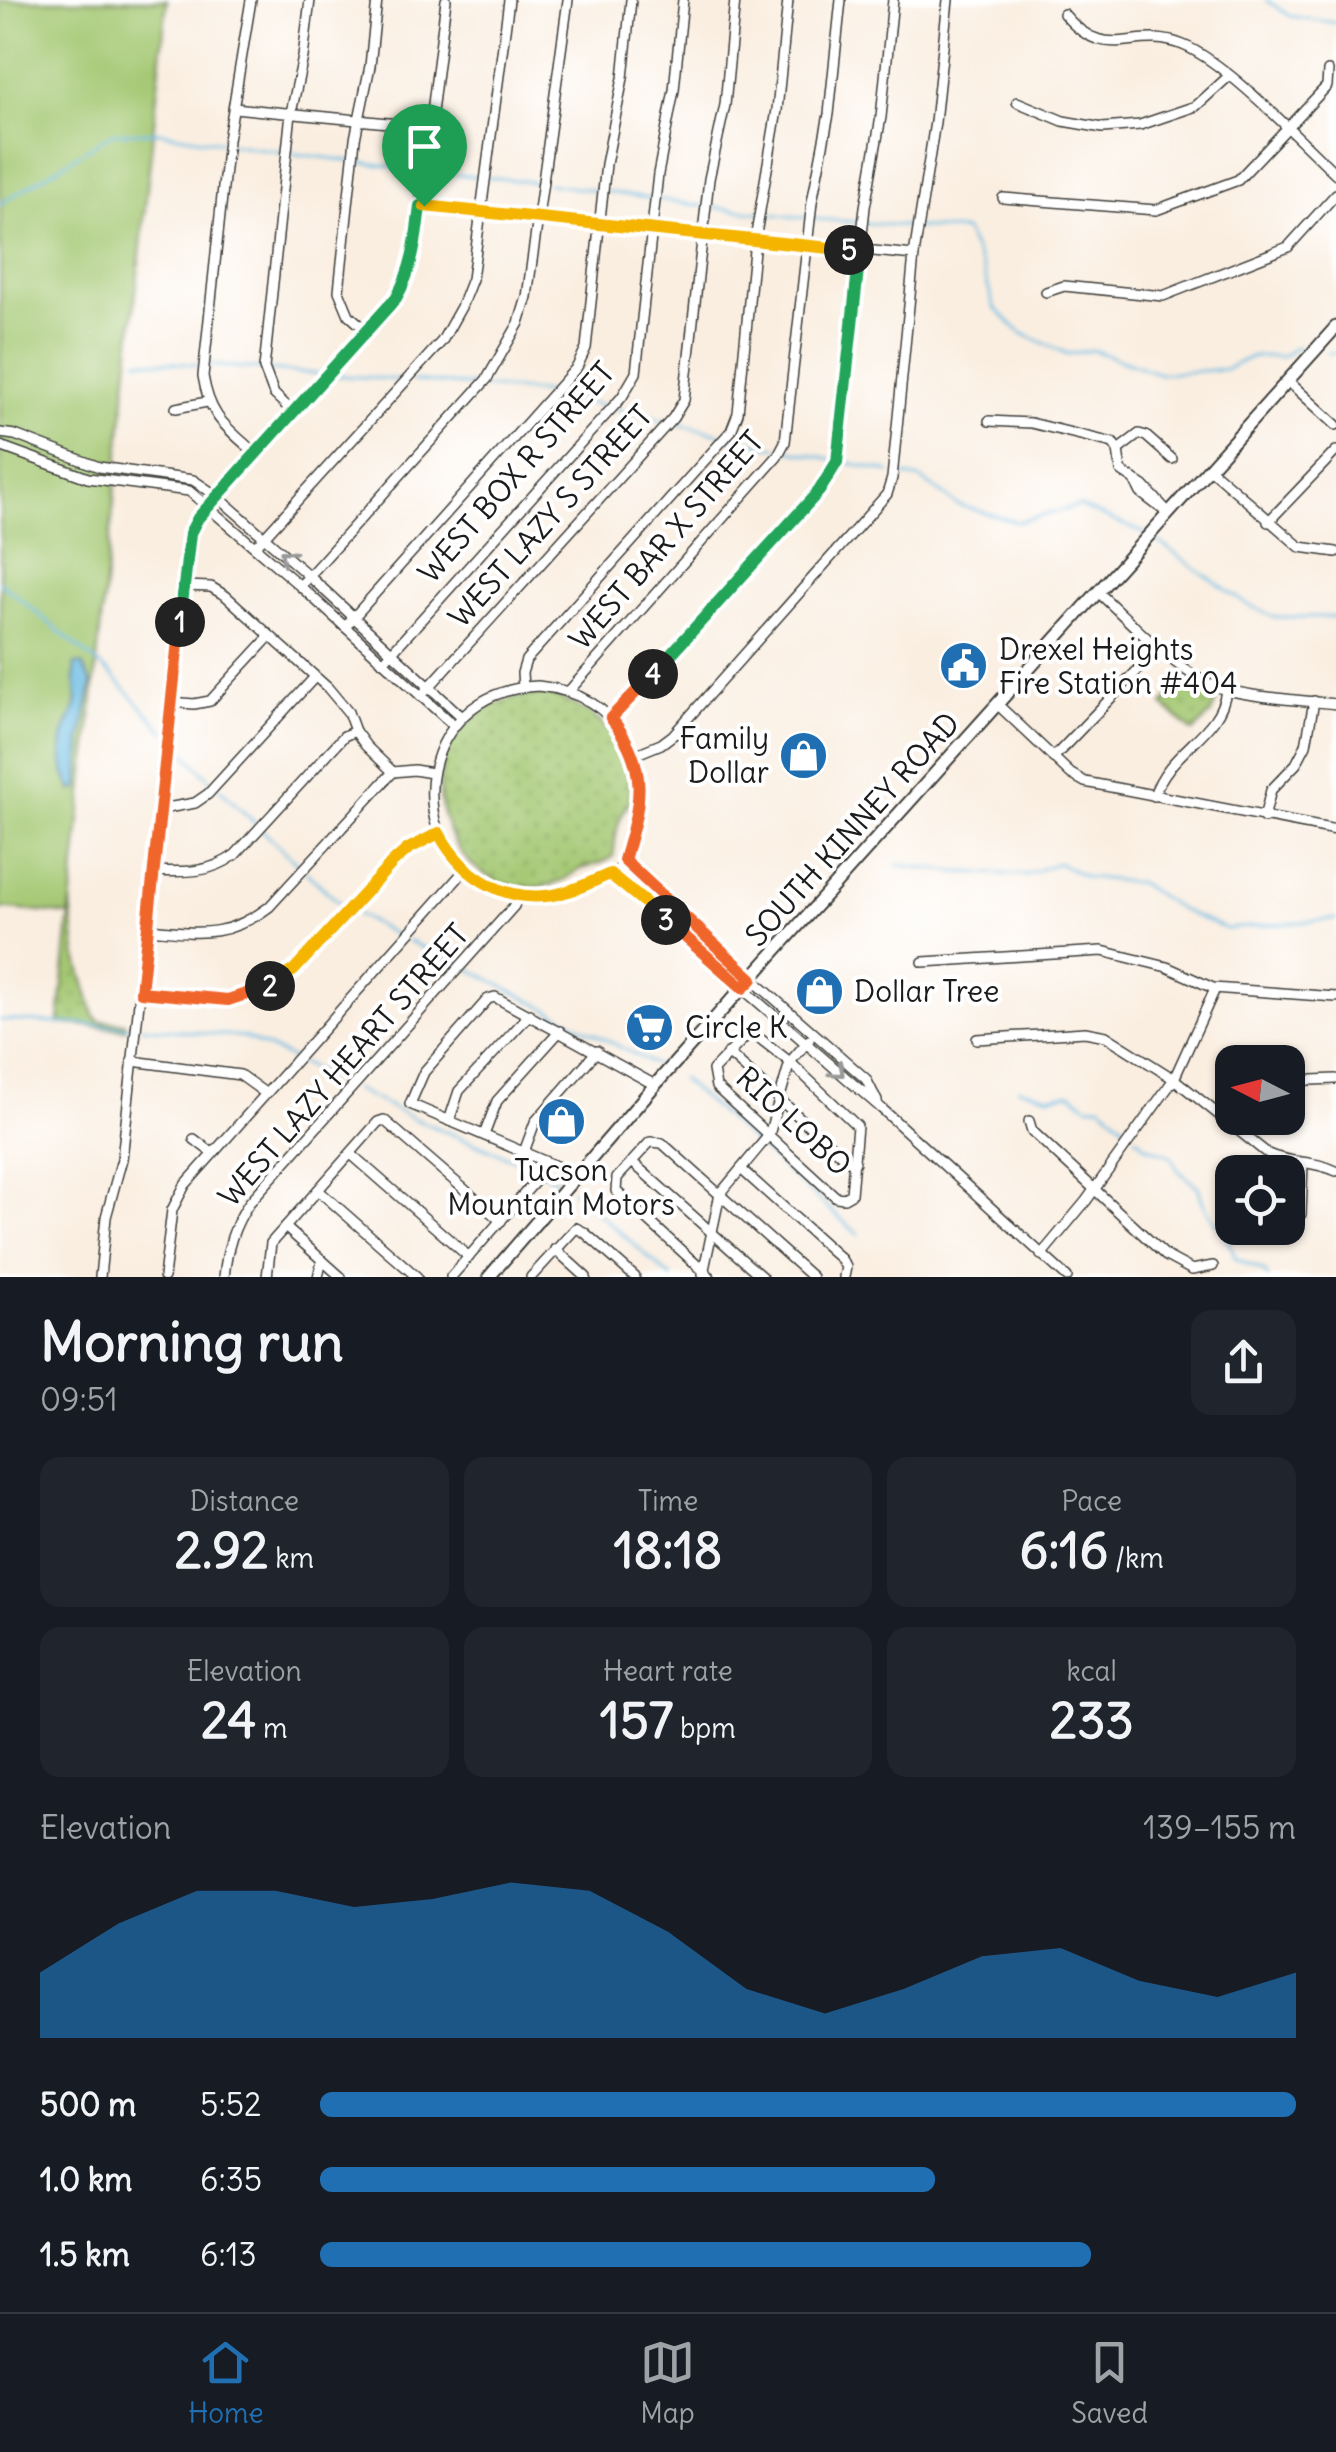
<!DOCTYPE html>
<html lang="en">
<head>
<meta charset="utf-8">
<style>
  :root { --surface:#171b24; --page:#20242c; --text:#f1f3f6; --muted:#9ea1a6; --line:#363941; --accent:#1f6fb2 }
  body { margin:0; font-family:Delius,sans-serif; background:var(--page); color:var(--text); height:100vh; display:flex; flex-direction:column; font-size:38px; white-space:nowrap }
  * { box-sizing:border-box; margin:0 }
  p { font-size:32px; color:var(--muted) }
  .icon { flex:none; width:55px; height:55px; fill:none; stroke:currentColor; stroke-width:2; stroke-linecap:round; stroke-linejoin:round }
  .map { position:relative; height:1277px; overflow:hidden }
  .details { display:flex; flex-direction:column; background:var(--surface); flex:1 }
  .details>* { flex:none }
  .needle { width:65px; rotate:276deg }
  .fabs { position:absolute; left:1215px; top:1045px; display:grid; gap:20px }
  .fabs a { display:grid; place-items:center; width:90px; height:90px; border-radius:20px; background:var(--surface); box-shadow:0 2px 8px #0004; font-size:50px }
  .pin { position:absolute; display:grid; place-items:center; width:85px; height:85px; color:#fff; margin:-102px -42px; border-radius:50% 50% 50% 0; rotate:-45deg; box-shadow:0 0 10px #0007 }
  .pin .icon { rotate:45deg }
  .km { position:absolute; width:50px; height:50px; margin:-25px; border-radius:50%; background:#222; color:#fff; font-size:28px; line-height:50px; text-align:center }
  .round { display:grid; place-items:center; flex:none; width:105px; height:105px; border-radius:20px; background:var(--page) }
  .summary { display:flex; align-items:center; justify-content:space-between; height:170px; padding:0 40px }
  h1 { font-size:55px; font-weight:700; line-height:75px }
  .stats { display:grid; grid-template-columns:repeat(3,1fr); gap:15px; height:170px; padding:10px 40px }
  .stats div { display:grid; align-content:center; border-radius:20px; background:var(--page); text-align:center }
  .stats b { font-size:50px; font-weight:700 }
  .stats small { font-size:28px; font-weight:400 }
  .stats p { font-size:28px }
  .chart { height:280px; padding:20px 40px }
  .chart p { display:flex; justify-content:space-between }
  .chart svg { width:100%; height:180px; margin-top:10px; fill:var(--accent); opacity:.7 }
  ul { padding:0 40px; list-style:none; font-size:32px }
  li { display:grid; grid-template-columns:160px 120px 1fr; align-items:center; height:75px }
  li i { height:25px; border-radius:12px; background:var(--accent) }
  .tab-bar { display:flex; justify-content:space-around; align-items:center; height:140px; border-top:2px solid var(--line); background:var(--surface); font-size:28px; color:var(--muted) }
  .tab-bar a { display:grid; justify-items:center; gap:5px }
  .tab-bar .current { color:var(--accent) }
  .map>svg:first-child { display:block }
</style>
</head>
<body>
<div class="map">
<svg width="1336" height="1277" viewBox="0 0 1336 1277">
  <defs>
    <pattern id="park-dots" width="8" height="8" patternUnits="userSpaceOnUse" patternTransform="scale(2.5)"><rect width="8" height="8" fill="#a4c872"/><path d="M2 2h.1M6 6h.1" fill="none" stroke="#8dab62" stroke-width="1.8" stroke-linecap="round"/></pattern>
  </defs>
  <rect width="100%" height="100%" fill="#fff"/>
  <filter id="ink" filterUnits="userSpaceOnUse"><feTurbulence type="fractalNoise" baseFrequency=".01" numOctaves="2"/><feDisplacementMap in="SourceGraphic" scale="20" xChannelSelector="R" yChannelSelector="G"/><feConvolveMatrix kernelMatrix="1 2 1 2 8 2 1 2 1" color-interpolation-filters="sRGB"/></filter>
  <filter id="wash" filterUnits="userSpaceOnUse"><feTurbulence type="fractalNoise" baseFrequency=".0048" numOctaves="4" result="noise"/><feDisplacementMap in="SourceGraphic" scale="40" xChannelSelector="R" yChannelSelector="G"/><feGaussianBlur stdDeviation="2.25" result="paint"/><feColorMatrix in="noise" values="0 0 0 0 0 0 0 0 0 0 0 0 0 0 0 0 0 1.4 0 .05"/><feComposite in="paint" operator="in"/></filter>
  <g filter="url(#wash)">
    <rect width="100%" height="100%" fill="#faeee0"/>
    <polygon fill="#a4c872" stroke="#607247" stroke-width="2.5" points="0,0 167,0 70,915 0,908"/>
    <g fill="url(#park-dots)" stroke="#607247" stroke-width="2.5">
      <polygon points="1186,677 1217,698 1211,714 1193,732 1163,705"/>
      <path d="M544 694C595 706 634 742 630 798 629 808 623 810 620 819 615 831 615 845 613 857 602 865 589 865 577 871 570 875 565 881 557 883 433 921 377 702 544 694Z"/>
      <polygon points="71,903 76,953 94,1015 99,1021 125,1023 125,1029 59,1023"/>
    </g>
    <path fill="#67bbe3" stroke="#426c80" stroke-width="2.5" d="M75 664 82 665 92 684 81 740 79 788 73 791C63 777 60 753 64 735 66 725 74 715 76 705 79 690 72 678 75 664Z"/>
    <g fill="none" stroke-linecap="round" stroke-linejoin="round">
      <g stroke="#67bbe3" stroke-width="2.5">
        <polyline points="1266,0 1290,16 1336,23"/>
        <polyline points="230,144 282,152"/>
        <polyline points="289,153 420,170"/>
        <polyline points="428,171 480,177"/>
        <polyline points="488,177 540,183"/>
        <polyline points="548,184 599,191"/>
        <polyline points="607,192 703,206"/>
        <polyline points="0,204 113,133 159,132 222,142"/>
        <polyline points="711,207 807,218"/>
        <polyline points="815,219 965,231 983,269 994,307 1021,333 1068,354 1093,350 1160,374 1226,369 1253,356 1282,357 1296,347 1300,349"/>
        <polyline points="1328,353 1336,353"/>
        <polyline points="137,360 201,365"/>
        <polyline points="209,365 260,369"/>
        <polyline points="268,370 320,374"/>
        <polyline points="333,375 400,380"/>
        <polyline points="413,381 475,386"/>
        <polyline points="483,387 549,393"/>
        <polyline points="557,395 608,407"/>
        <polyline points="616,409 666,421"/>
        <polyline points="674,423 724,435"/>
        <polyline points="732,437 778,448"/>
        <polyline points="786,450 832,459"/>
        <polyline points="840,461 890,472"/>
        <polyline points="898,474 921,479 958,505 1017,522 1079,506 1146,534"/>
        <polyline points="1153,538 1245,603 1273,617 1336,617"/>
        <polyline points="0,582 113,676 165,732"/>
        <polyline points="171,738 213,783"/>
        <polyline points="219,788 257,825"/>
        <polyline points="262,830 300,866"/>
        <polyline points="898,865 956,872 1026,875 1057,863 1086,877 1139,883 1181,910 1226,929 1336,919"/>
        <polyline points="306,872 344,907"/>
        <polyline points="351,911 401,938"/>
        <polyline points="408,941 474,971 655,1065"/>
        <polyline points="0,1020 133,1027"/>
        <polyline points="141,1027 244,1037 293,1059"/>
        <polyline points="300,1063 347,1085"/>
        <polyline points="680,1078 859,1235"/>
        <polyline points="1018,1088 1050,1096 1071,1093 1089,1106 1101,1105 1130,1131"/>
        <polyline points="354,1089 417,1120 526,1164 562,1183"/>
        <path d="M1136 1137 1144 1145 1171 1156 1178 1170 1199 1188C1202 1215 1229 1231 1235 1258L1264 1271 1268 1277"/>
        <polyline points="572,1190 671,1277"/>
      </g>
    </g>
  </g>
  <g filter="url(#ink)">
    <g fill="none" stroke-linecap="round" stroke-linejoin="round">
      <defs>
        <g id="minor">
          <path d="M251 0 228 140 203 376C210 419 226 426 257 455"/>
          <path d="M1064 14C1107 66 1133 25 1183 45 1226 62 1300 140 1336 174"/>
          <polyline points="1017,102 1063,121 1103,128 1140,125 1196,106 1229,76"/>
          <polyline points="234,108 429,127"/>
          <polyline points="1003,198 1156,210 1238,180 1327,86 1328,71"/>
          <polyline points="419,206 914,255"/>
          <polyline points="1046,292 1064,286 1163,296 1288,247 1336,194"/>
          <polyline points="367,331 349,315 339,291 355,139 370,66 377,0"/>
          <polyline points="1288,381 1336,425"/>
          <polyline points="176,408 207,402"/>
          <polyline points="294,413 274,394 264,368 291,113 303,57 310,0"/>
          <polyline points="989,421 1031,423 1113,443 1118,450 1121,471 1144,486 1169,513"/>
          <polyline points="0,433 15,435 99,467 193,480 217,496 309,576 461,716"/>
          <polyline points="0,446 88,478 189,491 299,585 453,725"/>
          <polyline points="1118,450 1139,434 1146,436 1172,459"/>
          <polyline points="1209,468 1300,547 1336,552"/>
          <polyline points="1136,483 1141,493 1162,509"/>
          <polyline points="1268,522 1336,451"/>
          <polyline points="255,547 442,341 461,307 472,279 509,0"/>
          <polyline points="184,586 211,587 226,596 328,688 348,712 355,731 366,746 393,772 414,770 432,773"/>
          <polyline points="300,586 487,379 519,323 527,297 568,0"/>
          <path d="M1098 592C1132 623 1165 660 1205 682 1233 697 1303 700 1336 704"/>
          <polyline points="345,627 577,367 586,348 606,164 623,78 631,0"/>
          <polyline points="383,662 622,397 636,373 658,174 674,90 683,0"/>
          <polyline points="523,686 522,673 526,660 731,431 738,413 755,240 777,110 788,0"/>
          <path d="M538 686C620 694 653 760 631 834 629 843 627 856 623 864 613 882 551 897 531 896 397 891 398 692 538 686Z"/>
          <polyline points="569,691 777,457 785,442 812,202 829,114 841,0"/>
          <polyline points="421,696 673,418 684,400 709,179 725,105 735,0"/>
          <polyline points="171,702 194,704 210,701 269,637"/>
          <polyline points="997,704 1071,774 1085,782 1336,830"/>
          <polyline points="611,718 819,491 837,462 865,207 881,117 893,0"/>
          <polyline points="634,755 661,744 673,735 887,494 892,478 914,255 935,122 948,0"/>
          <polyline points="1053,758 1159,648"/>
          <path d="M1154 796C1169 749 1221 735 1226 690"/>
          <polyline points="161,809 195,803 208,794 313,679"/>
          <polyline points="1264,818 1271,790 1296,764 1306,745 1314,701"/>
          <polyline points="624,860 752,979 866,1079 877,1101"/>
          <path d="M154 871C185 872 209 874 235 855L344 736 355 731"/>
          <polyline points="610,874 881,1108 1067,1277"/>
          <path d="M148 929C199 933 226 939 269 907L393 772"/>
          <polyline points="923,962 1102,951 1167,967 1213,988 1336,997"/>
          <polyline points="141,993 228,1000 279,982 393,863 408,849 439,833"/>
          <polygon points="749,1033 754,1034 790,1062 857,1126 851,1194 844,1198 836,1197 716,1087 713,1070"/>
          <path d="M977 1039 1085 1032 1106 1036 1174 1079 1268 1154C1290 1164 1314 1160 1336 1171"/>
          <polyline points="728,1053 848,1161 855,1162"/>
          <polyline points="132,1061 240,1075 265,1093"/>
          <polyline points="1288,1081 1336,1079"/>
          <polyline points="449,1121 459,1091 530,1014"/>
          <polyline points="1029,1121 1032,1131 1166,1256 1192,1270 1213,1266"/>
          <polyline points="484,1135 497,1101 560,1031"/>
          <polyline points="194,1139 211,1152"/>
          <polyline points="524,1152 535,1122 597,1051"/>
          <polyline points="351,1154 469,1257"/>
          <polyline points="632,1162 762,1277"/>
          <polyline points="741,1169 841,1259 846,1267 844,1277"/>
          <polyline points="577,1175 410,1104 424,1072 488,999 495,997 655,1085"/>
          <polyline points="318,1190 417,1277"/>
          <polyline points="1301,1214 1303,1163"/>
          <polyline points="285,1227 322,1260 318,1277"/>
          <polyline points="555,1249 586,1277"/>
          <polyline points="1041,1255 1086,1201 1174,1079 1215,989"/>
          <polyline points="322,1260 341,1277"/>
          <polyline points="703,1274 720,1194 769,1135 790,1062 809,1040"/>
          <polyline points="100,1277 106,1217 122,1159 190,533 217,496 395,299 406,281 414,256 446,0"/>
          <polyline points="164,1277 172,1210 185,1185 465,870"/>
          <path d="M224 1277C227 1248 233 1227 249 1203L514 906 518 895"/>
          <polyline points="267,1277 271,1243 378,1122 384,1120 501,1221"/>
          <polyline points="451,1277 538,1178"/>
          <polyline points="531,1277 576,1228 584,1232 635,1277"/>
          <polyline points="710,1277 616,1191 617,1178 650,1142 662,1143 812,1277"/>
        </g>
        <polyline id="major" points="489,1277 655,1085 1336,327"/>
      </defs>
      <use href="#minor" stroke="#3d3c39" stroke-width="12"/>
      <use href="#major" stroke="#3d3c39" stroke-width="15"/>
      <use href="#minor" stroke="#fff" stroke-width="9"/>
      <use href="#major" stroke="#fff" stroke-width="11"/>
    </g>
    <defs><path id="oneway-chevron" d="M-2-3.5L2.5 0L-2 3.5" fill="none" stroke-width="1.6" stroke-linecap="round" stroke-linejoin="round" transform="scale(2.5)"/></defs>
    <g stroke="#999">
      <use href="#oneway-chevron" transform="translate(286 556) rotate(-139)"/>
      <use href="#oneway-chevron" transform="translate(838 1071) rotate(41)"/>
    </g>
  </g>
  <g fill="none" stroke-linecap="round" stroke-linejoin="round" filter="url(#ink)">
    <defs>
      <path id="split-1" d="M180 622 190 533 198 518 396 298C413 269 416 240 420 206H424"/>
      <polyline id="split-2" points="180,622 141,992 228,1000 270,986"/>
      <path id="split-3" d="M270 986 294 970 393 862 408 849 439 833C463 879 512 908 565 892 581 888 595 880 610 874L666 920"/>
      <path id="split-4" d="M653 674 611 718C650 768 641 803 624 860L752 979 743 988 666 920"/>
      <polyline id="split-5" points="653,674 819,491 837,462 860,251 849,250"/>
      <polyline id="split-6" points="424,206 849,250"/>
    </defs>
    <use href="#split-1" stroke="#fff" stroke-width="20"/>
    <use href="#split-2" stroke="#fff" stroke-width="20"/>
    <use href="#split-3" stroke="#fff" stroke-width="20"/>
    <use href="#split-4" stroke="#fff" stroke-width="20"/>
    <use href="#split-5" stroke="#fff" stroke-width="20"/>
    <use href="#split-6" stroke="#fff" stroke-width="20"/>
    <use href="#split-1" stroke="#22a559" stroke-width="12"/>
    <use href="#split-2" stroke="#f0652b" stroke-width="12"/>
    <use href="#split-3" stroke="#f5b400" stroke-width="12"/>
    <use href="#split-4" stroke="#f0652b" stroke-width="12"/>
    <use href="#split-5" stroke="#22a559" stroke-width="12"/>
    <use href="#split-6" stroke="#f5b400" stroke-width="12"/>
  </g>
  <defs>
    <symbol id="civic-disc" viewBox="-11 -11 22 22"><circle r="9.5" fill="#1f6fb2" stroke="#fff"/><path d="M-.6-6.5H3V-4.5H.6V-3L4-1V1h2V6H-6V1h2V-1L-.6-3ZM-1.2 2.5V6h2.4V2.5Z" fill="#fff"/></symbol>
    <symbol id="shop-disc" viewBox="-11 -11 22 22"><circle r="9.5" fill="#1f6fb2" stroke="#fff"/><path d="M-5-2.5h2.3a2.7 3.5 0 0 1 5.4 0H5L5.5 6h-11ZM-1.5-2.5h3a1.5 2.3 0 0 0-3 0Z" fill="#fff"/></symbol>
    <symbol id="supermarket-disc" viewBox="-11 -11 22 22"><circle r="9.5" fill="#1f6fb2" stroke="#fff"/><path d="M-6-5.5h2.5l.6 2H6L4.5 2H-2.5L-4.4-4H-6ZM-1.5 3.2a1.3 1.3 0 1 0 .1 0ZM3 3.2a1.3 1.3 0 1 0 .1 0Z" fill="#fff"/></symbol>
  </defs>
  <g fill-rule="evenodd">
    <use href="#civic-disc" x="936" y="638" width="55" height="55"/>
    <use href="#shop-disc" x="776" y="728" width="55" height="55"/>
    <use href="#shop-disc" x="792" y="964" width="55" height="55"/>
    <use href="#supermarket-disc" x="622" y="1000" width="55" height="55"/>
    <use href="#shop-disc" x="534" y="1094" width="55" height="55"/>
  </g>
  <g text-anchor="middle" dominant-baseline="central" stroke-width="8" stroke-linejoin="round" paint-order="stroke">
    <g font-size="30" fill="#1c1c1c" stroke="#fff">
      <text transform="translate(516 472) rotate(-49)">WEST BOX R STREET</text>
      <text transform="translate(550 516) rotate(-48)">WEST LAZY S STREET</text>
      <text transform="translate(666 540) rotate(-49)">WEST BAR X STREET</text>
      <text transform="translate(852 829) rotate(-48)">SOUTH KINNEY ROAD</text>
      <text transform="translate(343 1065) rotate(-49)">WEST LAZY HEART STREET</text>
      <text transform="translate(794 1121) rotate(43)">RIO LOBO</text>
    </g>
    <g font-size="30" fill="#1c1c1c" stroke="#fff" text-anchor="start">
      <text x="999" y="649">Drexel Heights<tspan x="999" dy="34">Fire Station #404</tspan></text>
      <text x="769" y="738" text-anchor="end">Family<tspan x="769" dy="34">Dollar</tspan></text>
      <text x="854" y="991">Dollar Tree</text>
      <text x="685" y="1027">Circle K</text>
      <text x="561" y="1170" text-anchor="middle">Tucson<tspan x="561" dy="34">Mountain Motors</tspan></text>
    </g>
  </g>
</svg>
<div class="fabs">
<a><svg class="needle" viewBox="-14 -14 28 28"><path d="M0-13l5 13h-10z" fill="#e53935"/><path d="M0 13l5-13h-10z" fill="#9ea1a6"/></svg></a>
<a><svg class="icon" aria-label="locate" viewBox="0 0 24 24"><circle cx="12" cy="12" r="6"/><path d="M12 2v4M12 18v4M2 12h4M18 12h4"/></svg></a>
</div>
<div class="pin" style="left:424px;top:206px;background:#1e9e55"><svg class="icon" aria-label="arrive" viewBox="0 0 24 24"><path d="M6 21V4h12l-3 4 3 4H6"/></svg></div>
<b class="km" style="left:180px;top:622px">1</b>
<b class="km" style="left:270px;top:986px">2</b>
<b class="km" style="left:666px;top:920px">3</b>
<b class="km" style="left:653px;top:674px">4</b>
<b class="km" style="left:849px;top:250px">5</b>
</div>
<section class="details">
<div class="summary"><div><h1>Morning run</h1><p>09:51</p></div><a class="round"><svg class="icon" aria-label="share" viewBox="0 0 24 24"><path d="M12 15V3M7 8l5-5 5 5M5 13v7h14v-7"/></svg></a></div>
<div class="stats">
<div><p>Distance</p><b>2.92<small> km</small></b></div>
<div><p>Time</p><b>18:18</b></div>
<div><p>Pace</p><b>6:16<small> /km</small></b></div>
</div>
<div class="stats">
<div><p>Elevation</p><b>24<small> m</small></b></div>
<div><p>Heart rate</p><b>157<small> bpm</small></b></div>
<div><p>kcal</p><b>233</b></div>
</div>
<div class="chart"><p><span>Elevation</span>139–155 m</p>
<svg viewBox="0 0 160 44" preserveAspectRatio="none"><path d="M0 44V28L10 16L20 8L30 8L40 12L50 10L60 6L70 8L80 18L90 32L100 38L110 32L120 24L130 22L140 30L150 34L160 28V44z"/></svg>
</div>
<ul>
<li><b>500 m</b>5:52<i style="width:100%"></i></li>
<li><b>1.0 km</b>6:35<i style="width:63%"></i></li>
<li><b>1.5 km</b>6:13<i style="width:79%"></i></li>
</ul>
</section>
<nav class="tab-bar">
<a class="current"><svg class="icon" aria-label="home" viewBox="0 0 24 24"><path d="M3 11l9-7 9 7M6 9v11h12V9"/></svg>Home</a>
<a><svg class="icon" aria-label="map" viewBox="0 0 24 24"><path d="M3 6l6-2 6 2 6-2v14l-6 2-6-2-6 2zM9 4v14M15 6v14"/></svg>Map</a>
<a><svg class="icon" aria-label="saved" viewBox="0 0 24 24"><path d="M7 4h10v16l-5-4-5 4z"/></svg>Saved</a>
</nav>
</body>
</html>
